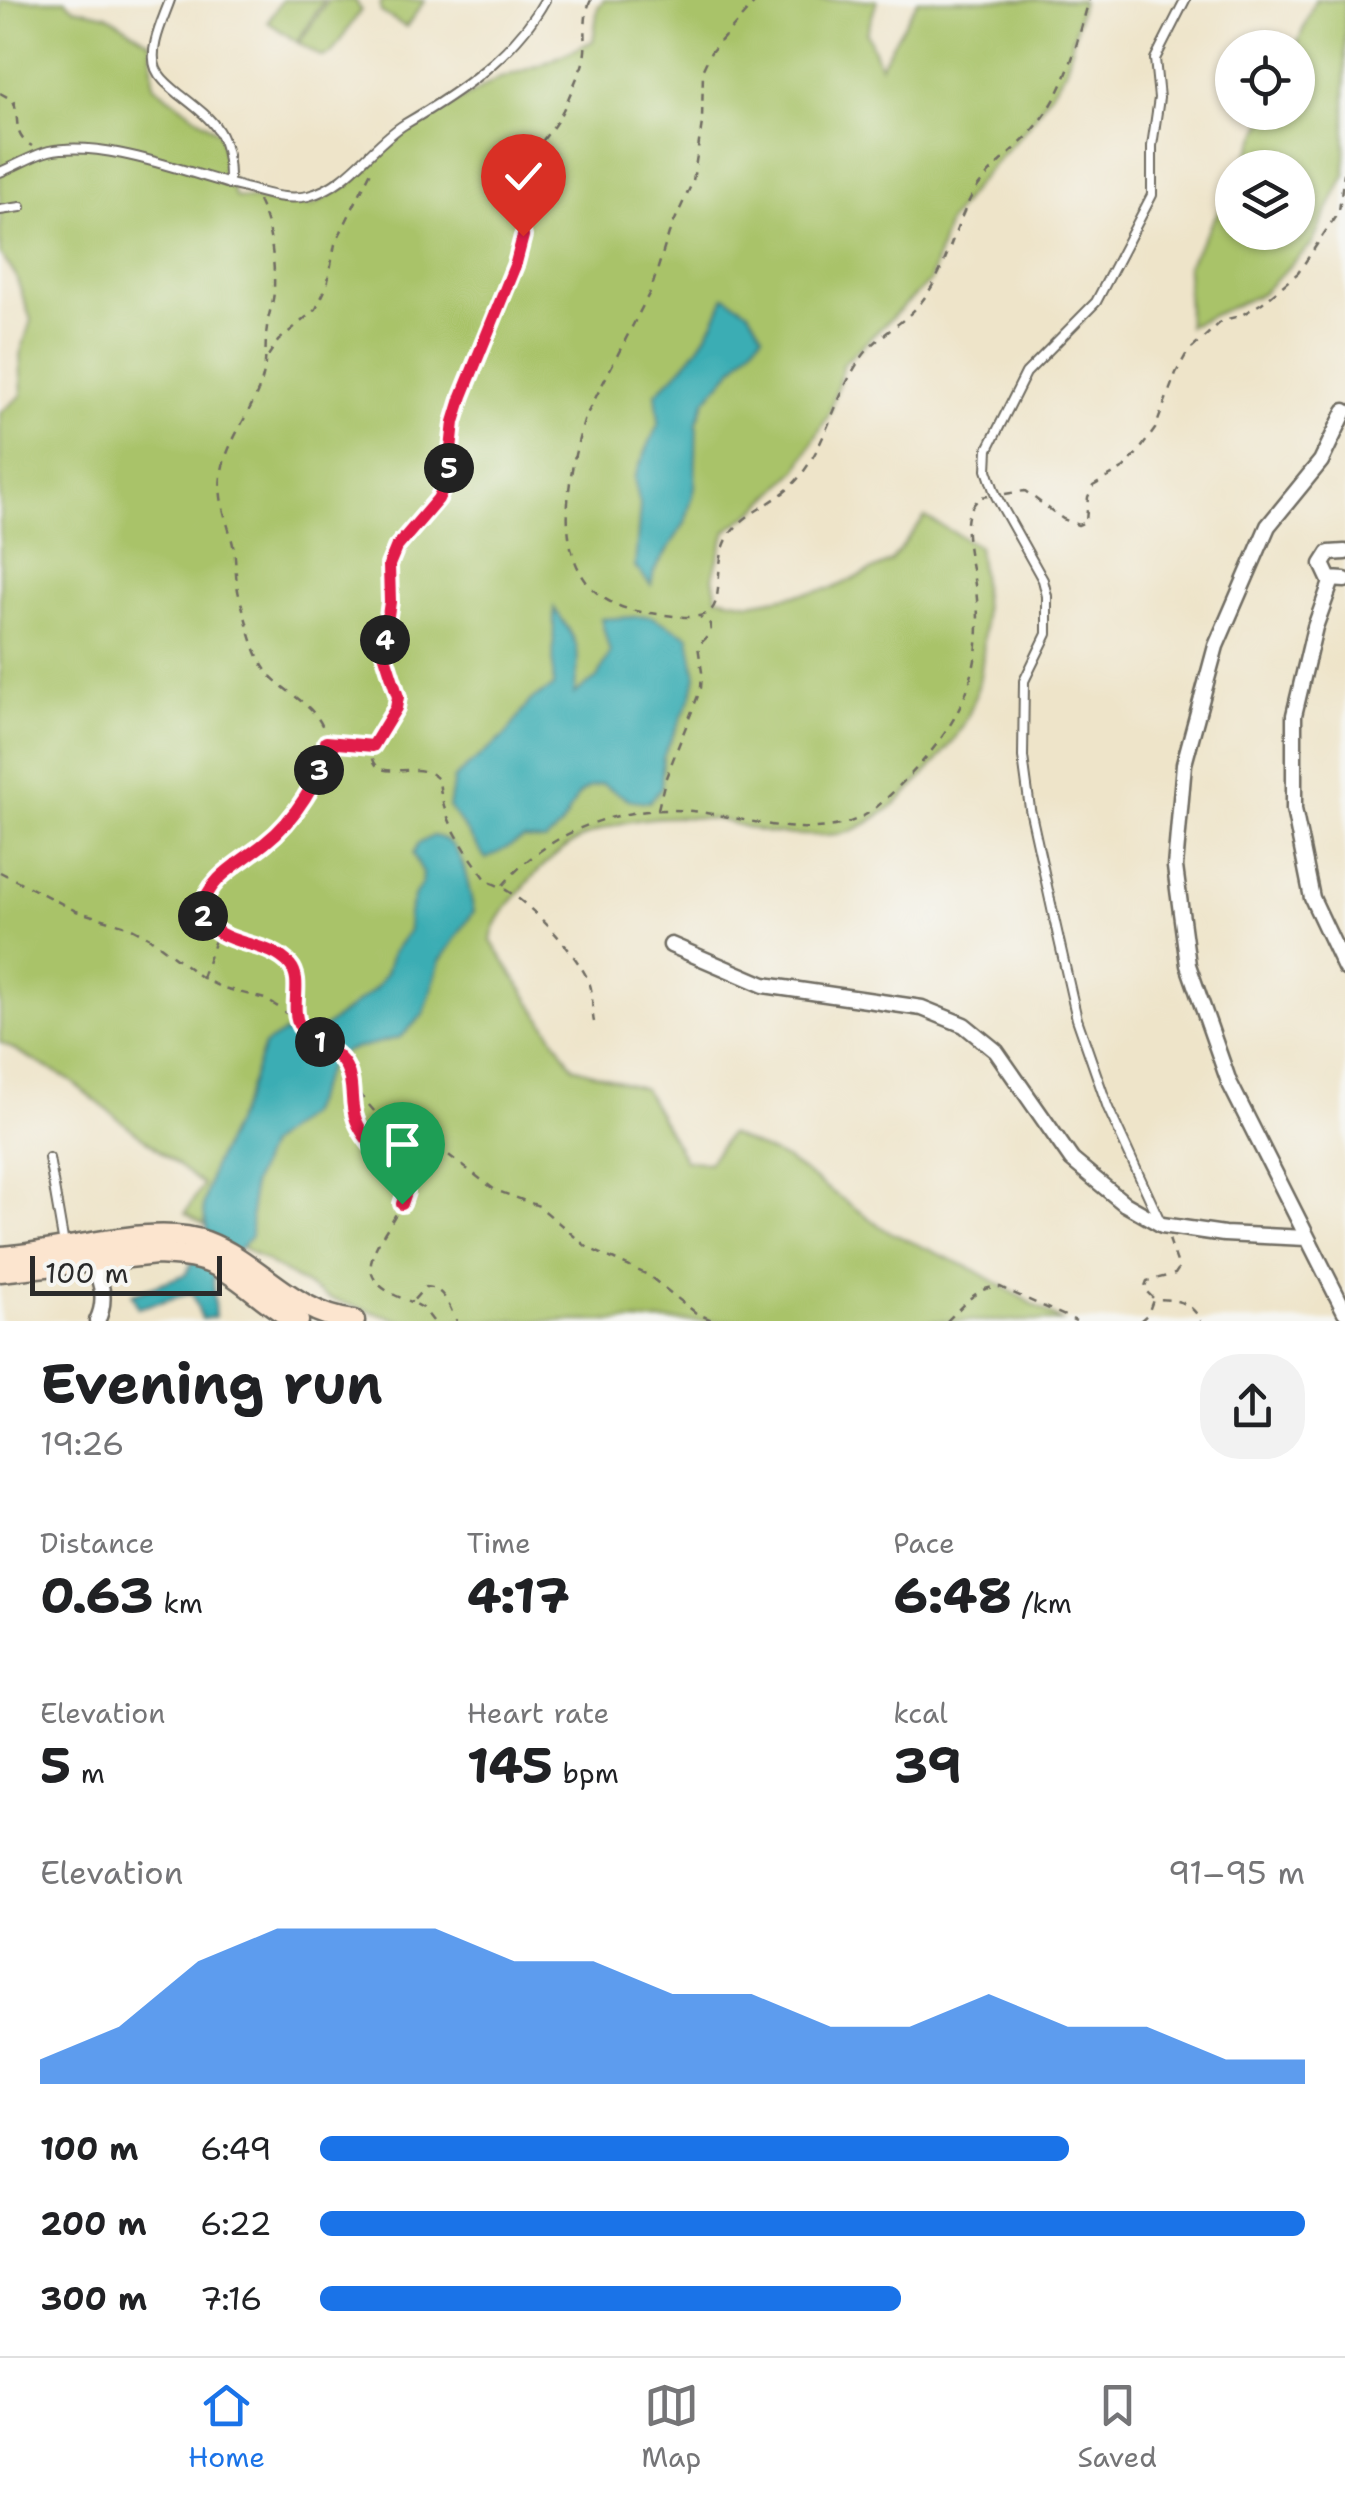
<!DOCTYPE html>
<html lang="en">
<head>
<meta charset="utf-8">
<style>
  :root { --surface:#fff; --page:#f2f2f2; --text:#202124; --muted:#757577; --line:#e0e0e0; --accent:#1a73e8 }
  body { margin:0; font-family:"Shantell Sans",sans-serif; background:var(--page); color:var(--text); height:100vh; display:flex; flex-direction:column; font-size:38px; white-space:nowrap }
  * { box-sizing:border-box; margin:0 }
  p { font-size:32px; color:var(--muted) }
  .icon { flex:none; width:55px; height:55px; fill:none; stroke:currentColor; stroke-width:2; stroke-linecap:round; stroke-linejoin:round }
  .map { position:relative; height:1321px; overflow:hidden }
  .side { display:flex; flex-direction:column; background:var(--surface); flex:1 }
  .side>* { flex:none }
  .tools { position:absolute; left:1215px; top:30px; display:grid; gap:20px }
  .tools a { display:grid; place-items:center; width:100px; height:100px; border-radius:50%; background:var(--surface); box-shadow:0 2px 8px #0004; font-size:50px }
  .scale { position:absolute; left:30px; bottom:25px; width:192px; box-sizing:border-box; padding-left:10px; border:5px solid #2b2b2b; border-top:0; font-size:28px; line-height:35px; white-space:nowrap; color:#2b2b2b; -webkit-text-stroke:8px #f6f6f2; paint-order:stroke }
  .pin { position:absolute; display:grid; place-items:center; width:85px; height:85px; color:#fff; margin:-102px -42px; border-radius:50% 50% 50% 0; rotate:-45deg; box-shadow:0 0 10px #0007 }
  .pin .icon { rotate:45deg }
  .km { position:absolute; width:50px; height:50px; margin:-25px; border-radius:50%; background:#222; color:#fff; font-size:28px; line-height:50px; text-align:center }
  .round { display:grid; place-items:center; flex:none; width:105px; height:105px; border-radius:40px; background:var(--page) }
  .head { display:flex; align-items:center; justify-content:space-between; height:170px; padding:0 40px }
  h1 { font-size:55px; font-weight:700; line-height:75px }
  .metrics { display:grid; grid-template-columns:repeat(3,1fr); gap:15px; height:170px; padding:10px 40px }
  .metrics div { display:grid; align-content:center }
  .metrics b { font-size:50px; font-weight:700 }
  .metrics small { font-size:28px; font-weight:400 }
  .metrics p { font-size:28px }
  .chart { height:280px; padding:20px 40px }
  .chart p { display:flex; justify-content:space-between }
  .chart svg { width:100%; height:180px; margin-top:10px; fill:var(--accent); opacity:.7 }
  ul { padding:0 40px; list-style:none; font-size:32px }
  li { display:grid; grid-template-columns:160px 120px 1fr; align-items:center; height:75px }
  li i { height:25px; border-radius:12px; background:var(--accent) }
  .tab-bar { display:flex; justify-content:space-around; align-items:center; height:140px; border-top:2px solid var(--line); background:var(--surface); font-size:28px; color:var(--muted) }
  .tab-bar a { display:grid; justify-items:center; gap:5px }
  .tab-bar .active { color:var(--accent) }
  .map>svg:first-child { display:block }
</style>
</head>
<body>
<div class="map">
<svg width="1345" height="1321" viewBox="0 0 1345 1321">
  <rect width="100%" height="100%" fill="#f6f6f2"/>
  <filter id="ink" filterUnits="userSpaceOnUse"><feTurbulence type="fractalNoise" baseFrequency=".01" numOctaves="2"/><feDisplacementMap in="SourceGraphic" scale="20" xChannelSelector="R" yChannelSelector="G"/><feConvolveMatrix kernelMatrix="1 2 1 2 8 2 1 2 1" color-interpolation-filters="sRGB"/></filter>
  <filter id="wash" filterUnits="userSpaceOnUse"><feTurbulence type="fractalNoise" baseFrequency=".0048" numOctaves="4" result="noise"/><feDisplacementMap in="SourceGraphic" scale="40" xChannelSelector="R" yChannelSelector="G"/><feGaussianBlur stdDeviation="2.25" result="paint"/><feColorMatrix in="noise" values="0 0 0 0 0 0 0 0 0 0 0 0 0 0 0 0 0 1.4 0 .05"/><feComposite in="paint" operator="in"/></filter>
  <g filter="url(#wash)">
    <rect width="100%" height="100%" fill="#eee4c9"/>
    <g fill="#a9c369" stroke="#6a774a" stroke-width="2.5">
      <path d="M0 0H65L74 8 107 15 151 43 153 85 219 133 235 197 312 206 351 182 408 130 498 79 543 64 593 41 598 7 604 0H877L867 33 880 66 918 0H1082L1066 70 1028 126 977 183 948 222 930 281 844 363 830 412 797 470 756 510 726 531 713 577 717 597 750 603 834 588 890 562 925 517 978 546C984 596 990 658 972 706 960 739 933 766 909 791 895 806 860 832 839 834 818 836 791 835 770 833 750 830 731 821 711 819 642 811 578 824 531 879 515 898 494 916 491 941L573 1067 644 1089 685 1160 708 1163 729 1134 786 1159 887 1231 975 1270 1061 1321H402L328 1298 185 1213 203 1185 68 1079 0 1042V413L22 395 20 355 31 320 15 274 0 254Z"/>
      <polygon points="282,0 324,0 297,42 268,22"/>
      <polygon points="328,0 355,0 361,10 331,54 322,57 299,43"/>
      <polygon points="383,0 425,0 406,27 381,12 380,5"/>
      <polygon points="1315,0 1345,0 1345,175 1311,245 1261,294 1188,326 1187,266 1232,188 1232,232 1298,232 1298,168 1242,167 1268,113 1298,112 1296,47"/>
    </g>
    <g fill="#3badb4" stroke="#336c70" stroke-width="2.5">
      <path d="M725 296 749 311 763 334 705 401 697 422 695 488 685 523 654 571 651 585 635 567 640 505 634 478 659 422 656 393C689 362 709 339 725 296Z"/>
      <path d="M554 608C581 646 581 648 574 694L597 678 610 653 601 619 650 616 689 636 696 676 692 695 663 757 661 789 649 802 630 800 602 784C572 790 577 802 563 823 559 830 551 836 545 841L524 839 486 859 449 807 454 778 506 735 530 701 553 687Z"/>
      <path d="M433 836C465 839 467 886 474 911L440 961 424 1014 401 1037 346 1051 331 1060 308 1113 268 1145 252 1185 251 1236 213 1278 215 1317 202 1319 192 1293 138 1308 132 1294 186 1274 207 1230 203 1207 212 1169 245 1100 264 1045 284 1033 306 1041 375 989 386 973 392 953 409 930 408 916 415 894 422 884 423 873 413 854 418 844Z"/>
    </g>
  </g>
  <g filter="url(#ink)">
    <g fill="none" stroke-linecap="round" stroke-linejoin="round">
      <defs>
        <g id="lane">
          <path d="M170 0C163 20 148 49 156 69 160 79 170 86 178 93 215 122 230 132 229 184"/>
          <path d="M0 172C16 166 33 155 49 151 105 139 187 173 241 187 263 193 286 201 308 196 349 186 371 145 405 124 458 93 515 55 545 0"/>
          <polyline points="0,210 21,207"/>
          <polyline points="49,1158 64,1245"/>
          <polyline points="1160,1221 1108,1108 1077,1019 1056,927 1030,809 1023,757 1024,681 1047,634 1047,596 1043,580 996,496 987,470 988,449 1026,373 1096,302 1152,195 1152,146 1159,98 1155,59 1185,0"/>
        </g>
        <g id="street">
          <polyline points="1345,411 1321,461 1268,526 1216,646 1184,764 1175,867 1188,965 1229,1082 1345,1312"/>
          <polyline points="1345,552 1329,553 1322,564 1329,579 1345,580"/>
          <polyline points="1332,580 1315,627 1294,715 1294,809 1312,898 1345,968"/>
          <polyline points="671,945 764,985 922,1008 964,1025 996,1051 1072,1160 1125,1204 1162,1225 1224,1234 1306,1238"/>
          <path d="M91 1256C99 1279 109 1297 97 1321"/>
        </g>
        <g id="secondary">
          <path d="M0 1257C58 1254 154 1222 206 1242 261 1263 290 1313 354 1321"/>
          <path d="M0 1271 156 1254C174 1255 194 1256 211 1263 243 1277 267 1306 298 1321"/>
        </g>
      </defs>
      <use href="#lane" stroke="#6f6c62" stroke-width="12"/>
      <use href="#street" stroke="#6f6c62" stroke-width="19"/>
      <use href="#secondary" stroke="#6f6c62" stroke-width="25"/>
      <g stroke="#6f6c62" stroke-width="2.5" stroke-dasharray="8 8" stroke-linecap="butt">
        <path d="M591 0C580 21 590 43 582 66 574 84 567 104 557 121 549 134 537 145 532 159 519 193 527 228 517 263 503 309 478 351 461 396 452 423 456 451 448 478 436 512 396 529 389 564 387 579 390 595 389 610 389 625 382 640 384 655 386 670 398 683 398 698 398 720 366 737 373 759 380 784 419 757 439 780 443 822 464 848 488 882 519 889 576 951 589 982 594 994 591 1009 594 1022"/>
        <path d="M757 0 711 52 703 69 702 123 693 181 669 233 651 290 585 418C562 491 545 602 649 613 665 614 694 622 709 612 726 600 710 556 734 529 750 510 777 502 794 483 827 448 834 395 862 357 877 336 901 325 918 306 945 275 952 233 971 197 986 171 1013 153 1033 130 1067 91 1075 49 1089 0"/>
        <path d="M0 93 13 100C21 119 11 135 32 146"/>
        <path d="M258 201C271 227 275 261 274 290 274 302 268 314 267 327 264 347 268 366 260 386 249 416 225 445 221 476 217 506 232 529 235 557 236 573 236 587 241 602 248 624 253 655 268 673 289 698 334 711 325 755 319 784 289 823 267 842 241 864 210 874 201 911 203 916 204 922 207 926 225 948 276 942 293 969 298 978 296 1011 299 1025"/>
        <polyline points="268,356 278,341 316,309 327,286 335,244 373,167"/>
        <polyline points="1005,494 1025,491 1063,519 1078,525 1086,522 1088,497 1093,486 1124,468 1139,451 1155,429 1176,373 1187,353 1223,320 1240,316 1262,303 1298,273 1339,211 1345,166"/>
        <polyline points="327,742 373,746"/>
        <polyline points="658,809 665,780 701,688 702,672 698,646 711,633 710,624 700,617"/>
        <polyline points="0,872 76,911 130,927 150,938 202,978 220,987 265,999 283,1010 341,1060 354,1088 382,1120 434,1144 495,1190 539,1206 588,1248 648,1275 696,1313 714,1321"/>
        <path d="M503 885C549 831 620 804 692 811 747 817 819 846 870 812 884 802 897 788 909 776 961 722 983 676 977 599 975 576 963 538 968 516 969 509 976 502 980 497L988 496"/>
        <polyline points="202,978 217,934"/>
        <path d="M354 1088C349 1134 390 1154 406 1192 392 1237 331 1275 412 1302"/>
        <polyline points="403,1181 423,1139"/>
        <path d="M1169 1239 1179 1268 1175 1274 1147 1281 1144 1289 1154 1299C1176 1300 1190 1300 1201 1321"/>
        <path d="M433 1321 423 1308 412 1302 425 1287C446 1288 447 1305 457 1321"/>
        <path d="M947 1321C963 1306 977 1285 1000 1287L1076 1321"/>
        <polyline points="1140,1321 1148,1314 1153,1300"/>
      </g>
      <use href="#lane" stroke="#fff" stroke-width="8"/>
      <use href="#street" stroke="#fff" stroke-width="14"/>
      <use href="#secondary" stroke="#fce5cf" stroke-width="20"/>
    </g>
  </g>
  <g fill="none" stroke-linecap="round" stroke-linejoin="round" filter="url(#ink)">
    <defs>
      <path id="route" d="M402 1204 406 1192 402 1182C388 1162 365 1143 356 1120 349 1102 355 1085 346 1067 337 1049 311 1042 300 1026 289 1008 304 981 290 965 265 937 217 950 201 911 209 876 239 864 265 843 292 822 324 777 326 742L373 746 396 708 398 697 383 650 390 602 389 565 396 548 438 499 448 477 454 422 462 396 516 263 523 236"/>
    </defs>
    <use href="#route" stroke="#fff" stroke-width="20"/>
    <use href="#route" stroke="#e11d48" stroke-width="12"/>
  </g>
</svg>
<div class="tools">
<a><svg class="icon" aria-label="locate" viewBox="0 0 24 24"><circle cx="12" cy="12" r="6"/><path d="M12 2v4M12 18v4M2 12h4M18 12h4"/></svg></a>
<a><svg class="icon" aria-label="layers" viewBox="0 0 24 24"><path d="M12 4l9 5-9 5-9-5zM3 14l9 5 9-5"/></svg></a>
</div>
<div class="scale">100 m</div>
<div class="pin" style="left:402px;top:1204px;background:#1e9e55"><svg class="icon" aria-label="arrive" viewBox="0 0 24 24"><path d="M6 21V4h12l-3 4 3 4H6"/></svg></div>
<div class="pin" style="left:523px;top:236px;background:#d93025"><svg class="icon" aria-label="check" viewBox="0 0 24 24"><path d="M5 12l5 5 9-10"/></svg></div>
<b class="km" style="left:320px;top:1042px">1</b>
<b class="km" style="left:203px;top:916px">2</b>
<b class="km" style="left:319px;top:770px">3</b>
<b class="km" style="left:385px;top:640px">4</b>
<b class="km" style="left:449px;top:468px">5</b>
</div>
<section class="side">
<div class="head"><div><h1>Evening run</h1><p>19:26</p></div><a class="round"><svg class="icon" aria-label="share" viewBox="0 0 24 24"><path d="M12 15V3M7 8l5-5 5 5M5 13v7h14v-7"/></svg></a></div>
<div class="metrics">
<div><p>Distance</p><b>0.63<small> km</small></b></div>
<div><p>Time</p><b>4:17</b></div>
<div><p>Pace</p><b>6:48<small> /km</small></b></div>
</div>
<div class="metrics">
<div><p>Elevation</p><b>5<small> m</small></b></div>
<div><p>Heart rate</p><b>145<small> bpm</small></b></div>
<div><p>kcal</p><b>39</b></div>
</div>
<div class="chart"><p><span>Elevation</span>91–95 m</p>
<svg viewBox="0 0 160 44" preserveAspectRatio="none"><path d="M0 44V38L10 30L20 14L30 6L40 6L50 6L60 14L70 14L80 22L90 22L100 30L110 30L120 22L130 30L140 30L150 38L160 38V44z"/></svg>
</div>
<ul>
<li><b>100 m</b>6:49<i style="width:76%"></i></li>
<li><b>200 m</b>6:22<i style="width:100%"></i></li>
<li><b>300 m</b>7:16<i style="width:59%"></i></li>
</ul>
</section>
<nav class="tab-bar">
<a class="active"><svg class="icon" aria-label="home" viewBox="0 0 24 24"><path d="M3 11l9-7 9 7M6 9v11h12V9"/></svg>Home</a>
<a><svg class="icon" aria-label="map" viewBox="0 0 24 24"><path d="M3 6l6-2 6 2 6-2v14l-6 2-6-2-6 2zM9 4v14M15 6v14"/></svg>Map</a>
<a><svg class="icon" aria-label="saved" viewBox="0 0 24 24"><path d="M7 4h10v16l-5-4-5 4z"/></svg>Saved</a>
</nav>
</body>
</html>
